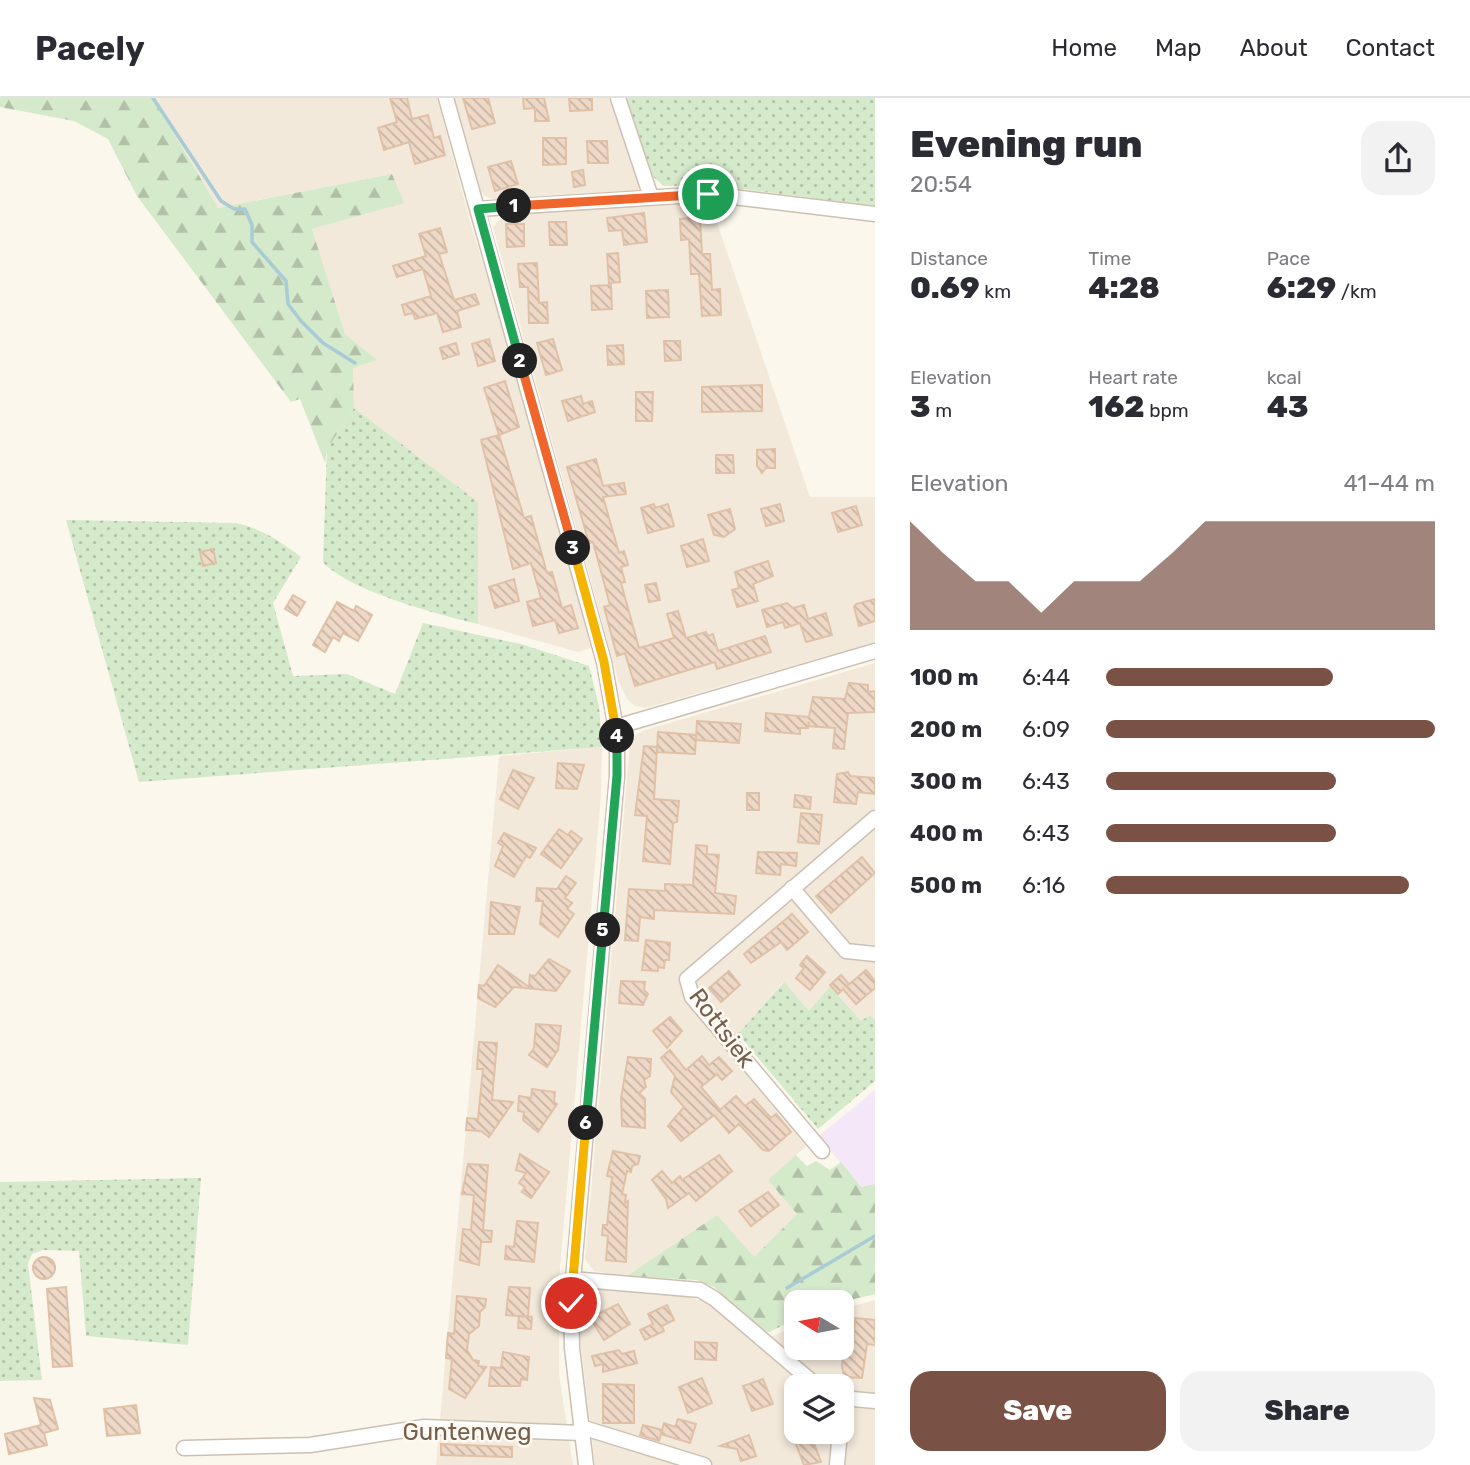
<!DOCTYPE html>
<html lang="en">
<head>
<meta charset="utf-8">
<style>
  :root { --surface:#fff; --page:#f2f2f3; --text:#2b2b33; --muted:#7c7c81; --line:#e1e1e2; --accent:#7a5245 }
  body { margin:0; font-family:Rubik,sans-serif; background:var(--page); color:var(--text); height:100vh; display:flex; flex-direction:column; font-size:26px; white-space:nowrap }
  * { box-sizing:border-box; margin:0 }
  p { font-size:23px; color:var(--muted) }
  .icon { flex:none; width:38px; height:38px; fill:none; stroke:currentColor; stroke-width:2; stroke-linecap:round; stroke-linejoin:round }
  .map { position:relative; flex:1; overflow:hidden }
  .side { display:flex; flex-direction:column; background:var(--surface); width:595px }
  .side>* { flex:none }
  .needle { width:46px; rotate:280deg }
  .fabs { position:absolute; left:784px; top:1192px; display:grid; gap:14px }
  .fabs a { display:grid; place-items:center; width:70px; height:70px; border-radius:14px; background:var(--surface); box-shadow:0 4px 10px #0003; font-size:35px }
  .pin { position:absolute; display:grid; place-items:center; width:60px; height:60px; color:#fff; margin:-30px; border:4px solid #fff; border-radius:50%; box-shadow:0 2px 7px #0007 }
  .km { position:absolute; width:35px; height:35px; margin:-18px; border-radius:50%; background:#222; color:#fff; font-size:19px; line-height:35px; text-align:center }
  .round { display:grid; place-items:center; flex:none; width:74px; height:74px; border-radius:21px; background:var(--page) }
  .summary { display:flex; align-items:center; justify-content:space-between; height:119px; padding:0 35px }
  h1 { font-size:38px; font-weight:800; line-height:52px }
  .metrics { display:grid; grid-template-columns:repeat(3,1fr); gap:10px; height:119px; padding:7px 35px }
  .metrics div { display:grid; align-content:center }
  .metrics b { font-size:30px; font-weight:800 }
  .metrics small { font-size:19px; font-weight:400 }
  .metrics p { font-size:19px }
  .chart { height:196px; padding:14px 35px }
  .chart p { display:flex; justify-content:space-between }
  .chart svg { width:100%; height:126px; margin-top:7px; fill:var(--accent); opacity:.7 }
  .cta { display:flex; gap:14px; margin-top:auto; padding:14px 35px }
  .cta a { flex:1; height:80px; border-radius:21px; background:var(--accent); color:#fff; font-size:28px; font-weight:800; line-height:80px; text-align:center }
  .cta a+a { background:var(--page); color:var(--text) }
  ul { padding:0 35px; list-style:none; font-size:23px }
  li { display:grid; grid-template-columns:112px 84px 1fr; align-items:center; height:52px }
  li i { height:18px; border-radius:9px; background:var(--accent) }
  header { display:flex; align-items:center; gap:42px; box-sizing:border-box; height:98px; padding:0 35px; background:var(--surface); border-bottom:2px solid var(--line) }
  header strong { font-size:33px }
  nav { display:flex; gap:38px; margin-inline-start:auto; font-size:24px }
  main { display:flex; flex:1; min-height:0 }
  .map>svg:first-child { display:block }
</style>
</head>
<body>
<header>
<strong>Pacely</strong>
<nav><a>Home</a><a>Map</a><a>About</a><a>Contact</a></nav>
</header>
<main>
<div class="map">
<svg width="875" height="1367" viewBox="0 0 875 1367">
  <defs>
    <pattern id="grass-dots" width="8" height="8" patternUnits="userSpaceOnUse" patternTransform="scale(1.75)"><rect width="8" height="8" fill="#d5e9cb"/><path d="M2 2h.1M6 6h.1" fill="none" stroke="#b1c0a7" stroke-width="1.8" stroke-linecap="round"/></pattern>
    <pattern id="forest-firs" width="22" height="20" patternUnits="userSpaceOnUse" patternTransform="scale(1.75)"><rect width="22" height="20" fill="#d5e9cb"/><path d="M5 1l3.5 6h-7zM16 11l3.5 6h-7z" fill="#b1c0a7"/></pattern>
    <pattern id="building-back-hatch" width="6" height="6" patternUnits="userSpaceOnUse" patternTransform="scale(1.75)"><rect width="6" height="6" fill="#efd9c6"/><path d="M-1 5l2 2M0 0l6 6M5-1l2 2" fill="none" stroke="#c6b3a3"/></pattern>
  </defs>
  <rect width="100%" height="100%" fill="#fbf7ec"/>
  <g fill="#f2e9db" fill-rule="evenodd">
    <polygon points="153,0 437,0 470,123 529,315 591,550 578,554 478,526 478,404 354,310 353,270 377,262 345,236 312,131 403,105 392,76 217,110"/>
    <polygon points="452,0 611,0 642,86 638,93 495,102 485,98 479,92"/>
    <polygon points="710,104 810,399 875,399 875,544 646,610 635,608 628,602 619,585 493,129 505,116"/>
    <polygon points="875,565 875,922 870,917 861,924 809,913 783,884 728,948 809,1046 796,1057 797,1116 753,1160 717,1117 627,1178 594,1173 585,1161 630,646 637,636 645,632"/>
    <polygon points="602,649 601,697 559,1182 559,1276 573,1367 436,1367 499,658"/>
    <path d="M596 1191 680 1197 706 1204 757 1246 796 1227V1250H842V1211L875 1202V1367H595L579 1232V1204ZM796 1288H842V1334H796Z"/>
  </g>
  <polygon fill="#f4e8f8" points="875,992 875,1086 861,1090 819,1038"/>
  <g fill="url(#grass-dots)">
    <polygon points="625,0 875,0 875,108 710,87 664,88 650,76"/>
    <path d="M354 310 478 404V526C439 517 349 493 323 464L327 351Z"/>
    <path d="M66 422 236 425C262 431 280 443 301 459L273 505 293 578 347 576 395 596 423 525 521 546 589 568 599 608 602 649 139 684Z"/>
    <polygon points="784,884 809,913 830,889 861,923 870,917 875,922 875,983 818,1031 738,936"/>
    <polygon points="201,1080 188,1247 86,1238 79,1153 43,1152 32,1156 28,1166 42,1282 0,1283 0,1084"/>
  </g>
  <g fill="url(#forest-firs)">
    <polygon points="0,0 153,0 218,110 392,76 404,105 312,131 345,236 377,262 353,270 354,310 327,351 325,365 300,301 291,304 137,98 108,41 74,23 0,9"/>
    <polygon points="796,1057 807,1068 816,1063 830,1072 841,1064 861,1089 875,1086 875,1196 842,1204 796,1204 796,1220 770,1234 764,1233 714,1189 696,1182 627,1178 717,1117 754,1159 797,1116 768,1082"/>
  </g>
  <g fill="none" stroke-linecap="round" stroke-linejoin="round">
    <g stroke="#a8cbd5" stroke-width="3.5">
      <polyline points="153,0 221,103 234,111 245,111 252,127 252,144 286,183 288,206 301,223 323,245 355,265"/>
      <polyline points="787,1190 875,1138"/>
    </g>
  </g>
  <g fill="url(#building-back-hatch)" stroke="#e0c1a7" stroke-width="2">
    <polygon points="390,0 407,0 412,21 428,17 434,40 440,38 445,57 415,66 409,44 384,52 378,30 397,24"/>
    <polygon points="463,0 488,0 495,25 472,31"/>
    <polygon points="523,0 544,0 549,23 535,23 535,10 524,11"/>
    <polygon points="569,0 592,0 592,12 570,13"/>
    <polygon points="543,40 566,40 566,66 543,67"/>
    <polygon points="587,43 607,43 608,65 588,65"/>
    <polygon points="511,63 518,86 495,93 488,69"/>
    <polygon points="583,72 585,87 574,89 572,74"/>
    <polygon points="644,115 647,144 624,147 622,132 609,133 607,120"/>
    <polygon points="700,119 702,156 710,156 712,192 720,191 721,217 702,218 699,176 691,176 689,141 681,142 680,121"/>
    <polygon points="549,124 566,124 567,147 550,147"/>
    <polygon points="506,126 524,126 524,148 507,149"/>
    <polygon points="440,130 447,154 439,156 454,202 475,196 479,206 457,213 461,229 443,234 437,215 415,221 413,215 405,217 402,207 431,198 423,171 397,179 393,168 426,158 419,136"/>
    <polygon points="618,155 620,184 609,185 607,156"/>
    <polygon points="537,165 539,205 547,204 548,225 529,225 528,189 520,189 518,166"/>
    <polygon points="611,187 612,211 592,212 591,188"/>
    <polygon points="668,192 669,219 647,220 646,193"/>
    <polygon points="489,241 495,263 478,268 472,246"/>
    <polygon points="553,241 562,272 546,277 537,245"/>
    <polygon points="664,243 680,243 681,262 665,263"/>
    <polygon points="456,245 459,256 443,261 440,250"/>
    <polygon points="623,247 624,266 608,267 607,248"/>
    <polygon points="505,283 519,329 499,337 524,420 531,418 547,475 552,474 562,510 571,507 578,530 559,535 555,522 533,528 527,504 541,500 531,465 513,471 481,342 499,337 484,290"/>
    <polygon points="762,287 762,313 702,314 702,289"/>
    <polygon points="636,294 653,294 652,323 636,323"/>
    <polygon points="581,298 583,306 592,303 595,314 568,323 562,303"/>
    <polygon points="775,351 775,370 766,370 762,375 757,368 757,352"/>
    <polygon points="716,357 733,357 734,375 716,375"/>
    <polygon points="596,361 603,388 624,385 626,396 603,399 619,455 624,453 628,467 621,469 625,484 621,485 639,550 674,540 667,516 678,513 686,540 706,534 708,538 713,536 718,553 765,538 771,554 717,571 715,564 635,588 625,555 617,558 604,509 610,507 593,444 589,445 567,369"/>
    <polygon points="654,406 655,410 668,406 674,428 648,435 641,410"/>
    <polygon points="780,406 784,423 766,428 761,411"/>
    <polygon points="856,408 862,427 838,434 832,415"/>
    <polygon points="730,411 735,431 724,439 714,437 708,417"/>
    <polygon points="703,441 709,463 687,469 681,448"/>
    <polygon points="213,451 216,465 203,468 200,454"/>
    <polygon points="768,463 773,478 753,486 758,503 737,509 732,492 739,490 735,474"/>
    <polygon points="514,481 519,503 495,510 489,489"/>
    <polygon points="656,485 660,502 649,504 645,487"/>
    <polygon points="293,497 305,504 297,518 285,511"/>
    <polygon points="875,501 875,523 859,528 854,509 856,506"/>
    <polygon points="337,504 354,513 356,508 372,517 358,543 343,535 339,543 333,539 325,554 313,547"/>
    <polygon points="787,505 793,510 804,507 808,521 826,515 832,537 806,544 800,525 785,530 783,524 767,529 762,512"/>
    <polygon points="849,585 868,587 868,594 875,593 875,614 848,615 844,651 833,650 835,630 808,628 809,624 808,630 800,630 800,636 765,633 766,615 809,619 813,599 845,601"/>
    <polygon points="697,623 741,626 739,645 696,642"/>
    <polygon points="658,634 696,637 695,656 657,654"/>
    <polygon points="644,648 657,649 654,701 679,703 677,724 673,725 670,766 643,763 647,718 635,717"/>
    <polygon points="558,665 584,667 577,691 556,690"/>
    <polygon points="513,672 534,680 518,711 500,701"/>
    <polygon points="848,674 850,678 875,680 875,696 858,694 856,706 834,704 837,676"/>
    <rect x="747" y="695" width="12" height="17"/>
    <polygon points="795,697 811,699 810,711 794,709"/>
    <polygon points="801,715 822,717 819,746 798,744"/>
    <polygon points="559,731 568,737 571,733 582,741 561,770 541,756"/>
    <polygon points="504,735 536,750 530,760 526,758 514,779 495,768 503,748 498,745"/>
    <polygon points="696,747 707,748 707,756 719,757 715,795 736,798 734,816 654,812 654,821 640,819 638,843 625,842 629,791 665,793 665,786 693,787"/>
    <polygon points="758,754 797,755 796,768 781,766 780,777 756,775"/>
    <polygon points="862,759 875,775 831,815 816,798"/>
    <polygon points="566,778 576,785 565,800 572,805 567,811 574,816 558,839 540,826 543,803 536,803 537,790 557,791"/>
    <polygon points="491,804 520,809 514,836 489,836"/>
    <polygon points="792,816 808,834 787,852 781,844 751,865 744,856"/>
    <polygon points="646,842 670,845 669,862 665,862 664,870 658,869 658,873 642,872"/>
    <polygon points="807,858 825,874 810,892 796,880 804,870 800,867"/>
    <polygon points="549,861 570,873 556,893 514,889 495,909 478,900 479,887 484,888 498,867 529,889 530,877 535,878"/>
    <polygon points="866,872 875,883 875,890 856,906 843,891 838,896 830,887 841,877 849,886 846,889"/>
    <polygon points="729,873 740,887 721,904 709,890"/>
    <polygon points="621,883 645,884 644,892 648,896 643,907 619,905"/>
    <polygon points="670,919 682,933 667,950 653,933"/>
    <polygon points="536,926 561,928 558,952 547,969 529,957 534,950"/>
    <polygon points="479,944 497,945 492,1002 513,1004 489,1039 481,1033 466,1032 467,1020 478,1021 483,971 477,971"/>
    <polygon points="670,952 686,972 702,958 709,967 719,959 732,973 722,982 717,976 701,989 720,1012 736,998 745,1008 754,1001 771,1020 776,1016 791,1034 769,1053 763,1052 739,1026 729,1035 714,1017 681,1043 668,1028 684,1009 671,994 675,978 661,960"/>
    <polygon points="628,959 651,961 650,978 644,982 646,989 639,995 645,1001 645,1030 622,1028 621,1000"/>
    <polygon points="532,991 555,994 554,1004 557,1006 538,1034 523,1022 524,1014 518,1013 519,998 531,1000"/>
    <polygon points="613,1053 640,1058 638,1066 632,1068 631,1074 627,1073 622,1096 626,1097 625,1105 628,1103 626,1164 606,1162 608,1138 602,1137 603,1127 607,1127 612,1079 607,1078"/>
    <polygon points="520,1056 549,1074 531,1100 522,1094 525,1089 519,1085 526,1075 516,1072"/>
    <polygon points="719,1057 732,1073 696,1103 689,1095 668,1110 666,1101 652,1082 662,1073 672,1085 680,1078 682,1082"/>
    <polygon points="468,1066 488,1067 483,1132 492,1133 491,1144 481,1144 479,1167 460,1162 463,1131 471,1132 474,1097 462,1096"/>
    <polygon points="768,1094 779,1107 751,1128 739,1113"/>
    <polygon points="517,1123 538,1125 534,1164 505,1161 506,1148 514,1149"/>
    <circle cx="44" cy="1170" r="11"/>
    <polygon points="66,1189 72,1268 53,1269 47,1191"/>
    <polygon points="509,1189 530,1190 528,1219 506,1217"/>
    <polygon points="457,1198 486,1201 485,1209 480,1214 479,1228 469,1236 467,1252 473,1262 479,1263 478,1268 486,1269 465,1300 449,1291 452,1261 446,1260 448,1235 454,1236"/>
    <polygon points="618,1206 630,1226 604,1242 590,1220"/>
    <polygon points="667,1207 674,1222 662,1228 664,1233 645,1242 640,1232 653,1226 648,1216"/>
    <polygon points="519,1218 532,1219 531,1231 518,1230"/>
    <polygon points="855,1220 875,1222 875,1247 867,1246 862,1280 844,1279 842,1268 844,1249 853,1250"/>
    <polygon points="695,1244 717,1245 716,1262 695,1261"/>
    <polygon points="808,1250 826,1250 820,1260 807,1259"/>
    <polygon points="619,1252 622,1256 634,1253 637,1265 603,1274 603,1266 595,1268 592,1258"/>
    <polygon points="503,1254 529,1259 527,1282 521,1281 520,1288 489,1288 491,1269 501,1270"/>
    <polygon points="702,1280 712,1305 688,1315 679,1289"/>
    <polygon points="763,1281 773,1306 752,1313 743,1288"/>
    <polygon points="603,1286 634,1287 634,1325 603,1325"/>
    <polygon points="34,1300 50,1302 58,1331 44,1335 47,1347 9,1356 5,1336 41,1327"/>
    <polygon points="136,1307 140,1335 107,1338 104,1311"/>
    <polygon points="678,1321 696,1326 690,1345 661,1336 664,1325 675,1329"/>
    <polygon points="643,1327 662,1332 659,1343 640,1337"/>
    <polygon points="810,1335 821,1364 804,1367 794,1341"/>
    <polygon points="749,1337 756,1358 741,1363 737,1351 720,1348"/>
    <polygon points="441,1346 512,1349 512,1359 441,1357"/>
  </g>
  <g fill="none" stroke-linecap="round" stroke-linejoin="round">
    <defs>
      <g id="minor">
        <polyline points="446,0 604,564 617,637 617,678 571,1205 572,1250 586,1367"/>
        <polyline points="618,0 651,99"/>
        <polyline points="478,111 708,96 875,116"/>
        <polyline points="616,629 875,553"/>
        <polyline points="792,790 846,853 875,856"/>
        <polyline points="822,1053 692,899 687,881 875,720"/>
        <polyline points="572,1181 700,1192 715,1201 817,1288"/>
        <polyline points="842,1300 875,1303"/>
        <polyline points="581,1329 704,1367"/>
        <polyline points="184,1350 310,1347 424,1329 582,1335"/>
        <polyline points="837,1367 840,1334"/>
      </g>
    </defs>
    <use href="#minor" stroke="#cdc0b2" stroke-width="17"/>
    <use href="#minor" stroke="#fff" stroke-width="14"/>
  </g>
  <g fill="none" stroke-linecap="round" stroke-linejoin="round">
    <defs>
      <polyline id="split-1" points="514,108 708,96"/>
      <polyline id="split-2" points="514,108 478,111 520,263"/>
      <polyline id="split-3" points="520,263 573,450"/>
      <polyline id="split-4" points="573,450 604,564 617,638"/>
      <polyline id="split-5" points="603,832 617,678 617,638"/>
      <polyline id="split-6" points="586,1025 603,832"/>
      <polyline id="split-7" points="571,1205 586,1025"/>
    </defs>
    <use href="#split-1" stroke="#fff" stroke-width="14"/>
    <use href="#split-2" stroke="#fff" stroke-width="14"/>
    <use href="#split-3" stroke="#fff" stroke-width="14"/>
    <use href="#split-4" stroke="#fff" stroke-width="14"/>
    <use href="#split-5" stroke="#fff" stroke-width="14"/>
    <use href="#split-6" stroke="#fff" stroke-width="14"/>
    <use href="#split-7" stroke="#fff" stroke-width="14"/>
    <use href="#split-1" stroke="#f0652b" stroke-width="9"/>
    <use href="#split-2" stroke="#22a559" stroke-width="9"/>
    <use href="#split-3" stroke="#f0652b" stroke-width="9"/>
    <use href="#split-4" stroke="#f5b400" stroke-width="9"/>
    <use href="#split-5" stroke="#22a559" stroke-width="9"/>
    <use href="#split-6" stroke="#22a559" stroke-width="9"/>
    <use href="#split-7" stroke="#f5b400" stroke-width="9"/>
  </g>
  <g text-anchor="middle" dominant-baseline="central" stroke-width="5" stroke-linejoin="round" paint-order="stroke">
    <g font-size="24" fill="#756050" stroke="#fefaf2">
      <text transform="translate(722 930) rotate(53)">Rottsiek</text>
      <text x="467" y="1334">Guntenweg</text>
    </g>
  </g>
</svg>
<div class="fabs">
<a><svg class="needle" viewBox="-14 -14 28 28"><path d="M0-13l5 13h-10z" fill="#e53935"/><path d="M0 13l5-13h-10z" fill="#7c7c81"/></svg></a>
<a><svg class="icon" aria-label="layers" viewBox="0 0 24 24"><path d="M12 4l9 5-9 5-9-5zM3 14l9 5 9-5"/></svg></a>
</div>
<div class="pin" style="left:708px;top:96px;background:#1e9e55"><svg class="icon" aria-label="arrive" viewBox="0 0 24 24"><path d="M6 21V4h12l-3 4 3 4H6"/></svg></div>
<div class="pin" style="left:571px;top:1205px;background:#d93025"><svg class="icon" aria-label="check" viewBox="0 0 24 24"><path d="M5 12l5 5 9-10"/></svg></div>
<b class="km" style="left:514px;top:108px">1</b>
<b class="km" style="left:520px;top:263px">2</b>
<b class="km" style="left:573px;top:450px">3</b>
<b class="km" style="left:617px;top:638px">4</b>
<b class="km" style="left:603px;top:832px">5</b>
<b class="km" style="left:586px;top:1025px">6</b>
</div>
<section class="side">
<div class="summary"><div><h1>Evening run</h1><p>20:54</p></div><a class="round"><svg class="icon" aria-label="share" viewBox="0 0 24 24"><path d="M12 15V3M7 8l5-5 5 5M5 13v7h14v-7"/></svg></a></div>
<div class="metrics">
<div><p>Distance</p><b>0.69<small> km</small></b></div>
<div><p>Time</p><b>4:28</b></div>
<div><p>Pace</p><b>6:29<small> /km</small></b></div>
</div>
<div class="metrics">
<div><p>Elevation</p><b>3<small> m</small></b></div>
<div><p>Heart rate</p><b>162<small> bpm</small></b></div>
<div><p>kcal</p><b>43</b></div>
</div>
<div class="chart"><p><span>Elevation</span>41–44 m</p>
<svg viewBox="0 0 160 44" preserveAspectRatio="none"><path d="M0 44V6L10 17L20 27L30 27L40 38L50 27L60 27L70 27L80 17L90 6L100 6L110 6L120 6L130 6L140 6L150 6L160 6V44z"/></svg>
</div>
<ul>
<li><b>100 m</b>6:44<i style="width:69%"></i></li>
<li><b>200 m</b>6:09<i style="width:100%"></i></li>
<li><b>300 m</b>6:43<i style="width:70%"></i></li>
<li><b>400 m</b>6:43<i style="width:70%"></i></li>
<li><b>500 m</b>6:16<i style="width:92%"></i></li>
</ul>
<div class="cta"><a>Save</a><a>Share</a></div>
</section>
</main>
</body>
</html>
